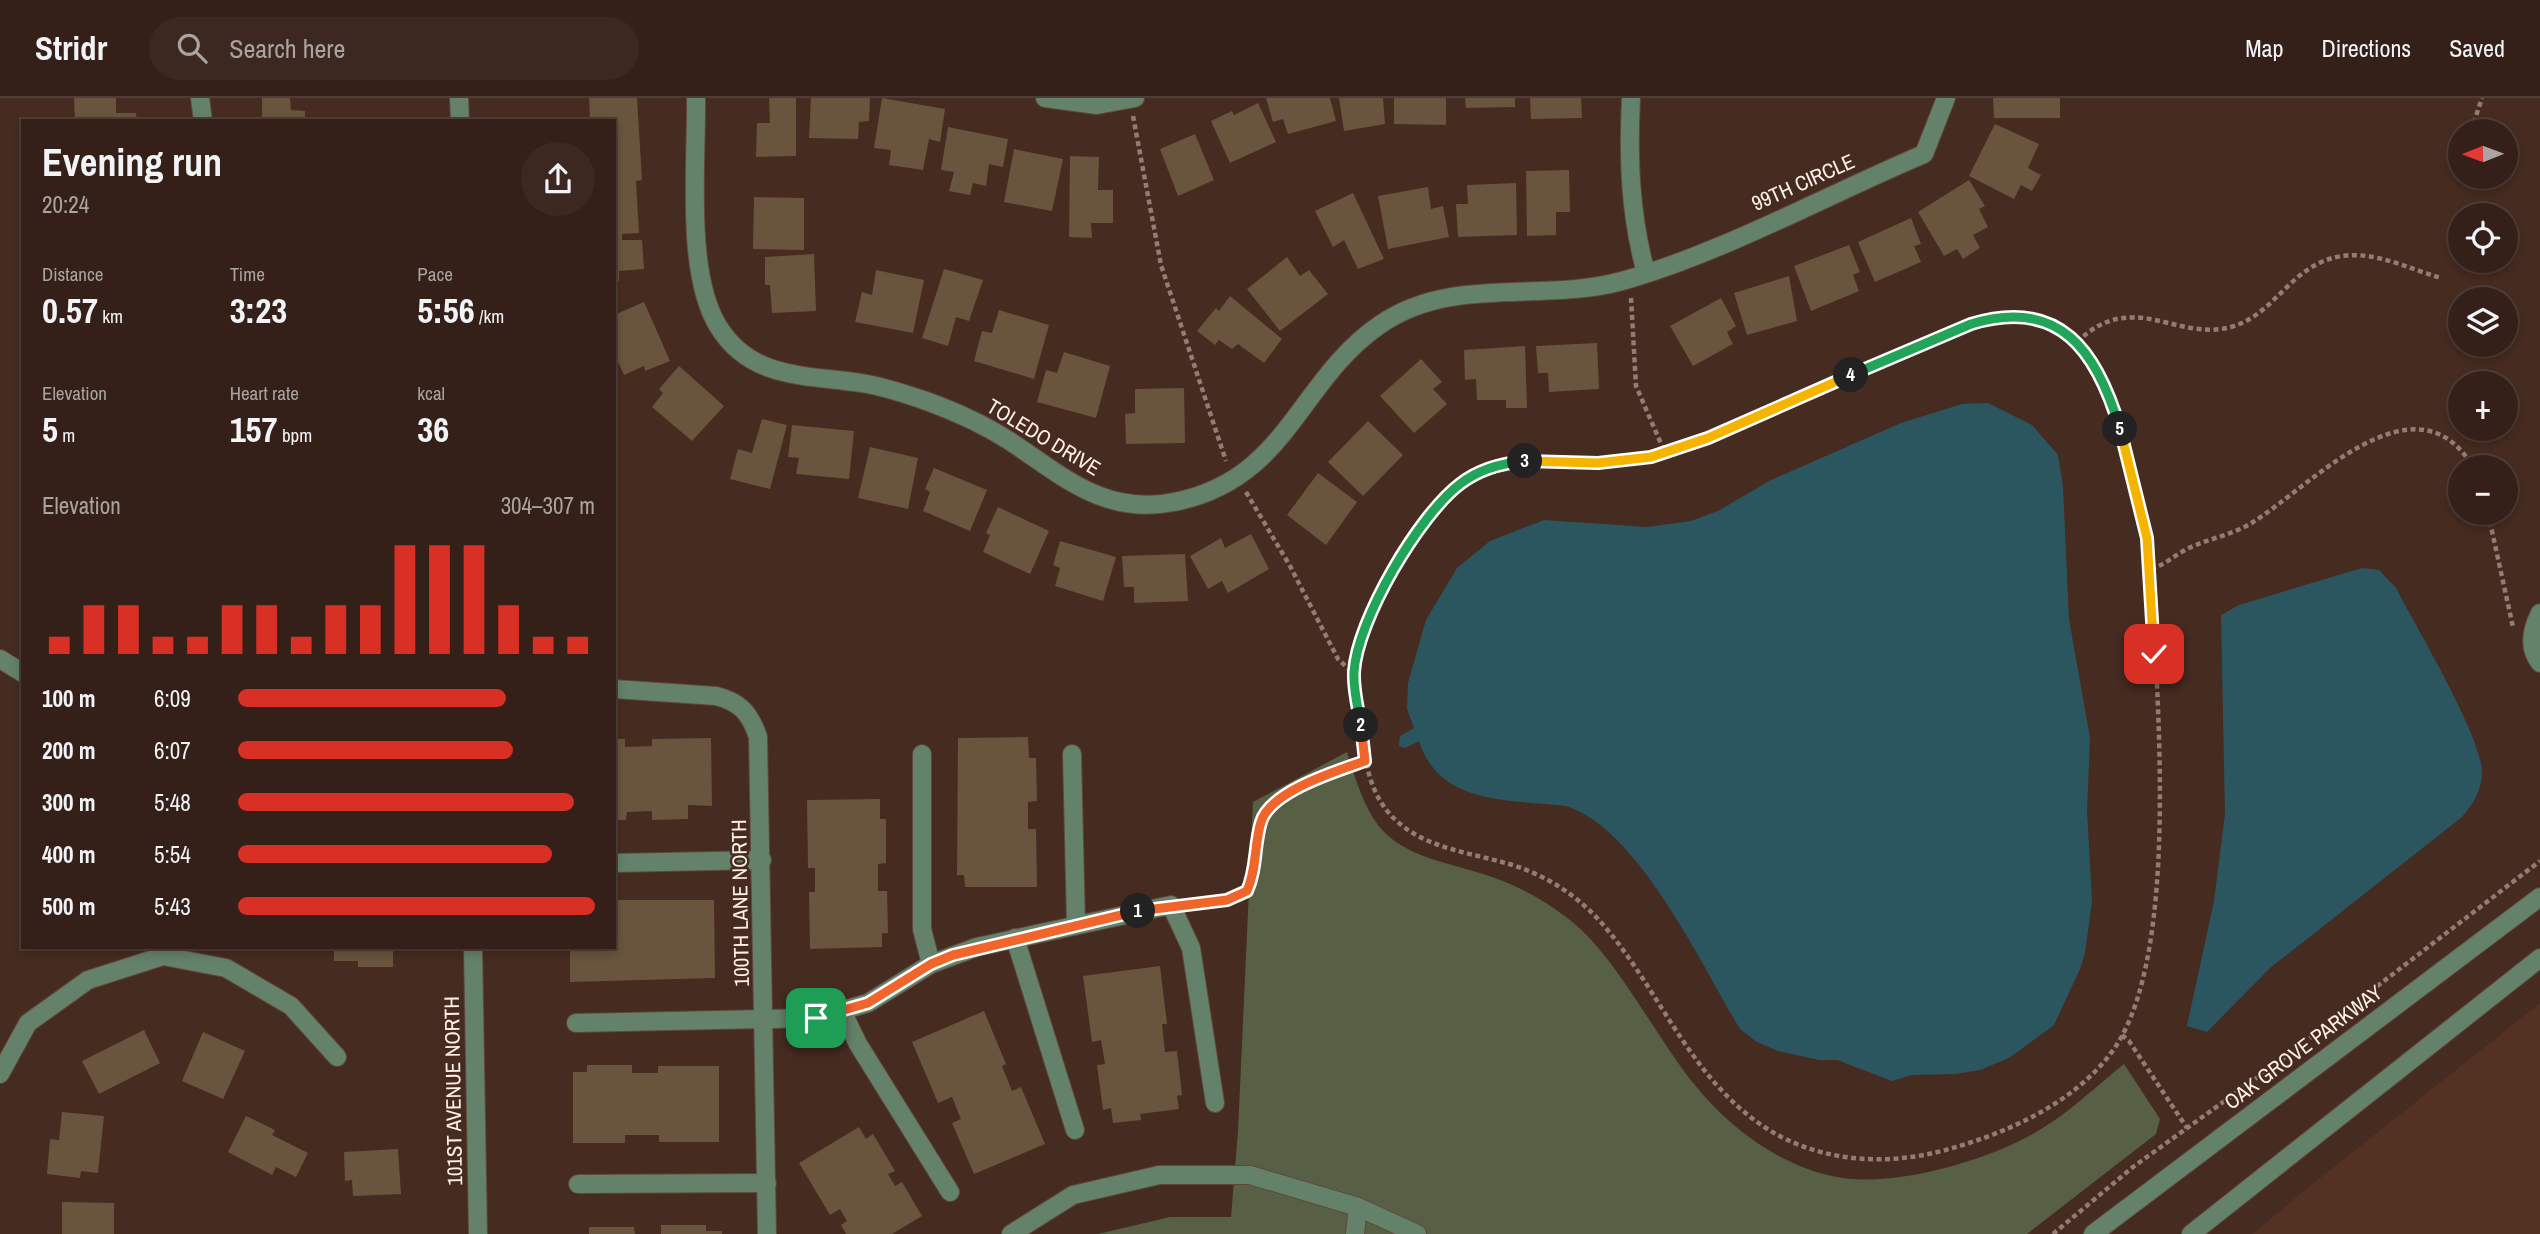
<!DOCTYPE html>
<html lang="en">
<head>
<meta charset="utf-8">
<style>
  :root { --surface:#342018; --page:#3c2821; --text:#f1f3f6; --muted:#a9a3a2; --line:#4e3e37; --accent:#d93025 }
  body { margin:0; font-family:"Archivo Narrow",sans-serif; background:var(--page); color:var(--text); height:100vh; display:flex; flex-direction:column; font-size:26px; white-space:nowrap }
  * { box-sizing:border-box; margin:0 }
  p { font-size:23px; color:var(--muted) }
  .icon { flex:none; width:38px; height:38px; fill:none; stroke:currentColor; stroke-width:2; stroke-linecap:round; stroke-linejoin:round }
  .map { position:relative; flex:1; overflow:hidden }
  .side { position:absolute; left:21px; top:21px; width:595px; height:830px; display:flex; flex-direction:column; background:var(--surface); border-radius:0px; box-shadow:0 4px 10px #0003,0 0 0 2px var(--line) }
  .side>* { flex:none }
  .needle { width:46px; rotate:269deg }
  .controls { position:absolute; left:2448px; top:21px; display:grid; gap:14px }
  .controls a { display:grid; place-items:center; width:70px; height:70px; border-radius:50%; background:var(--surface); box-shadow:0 4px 10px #0003,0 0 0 2px var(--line); font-size:35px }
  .pin { position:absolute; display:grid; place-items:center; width:60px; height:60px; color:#fff; margin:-30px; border-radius:14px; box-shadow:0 4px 10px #0006 }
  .km { position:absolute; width:35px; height:35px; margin:-18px; border-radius:50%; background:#222; color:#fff; font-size:19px; line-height:35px; text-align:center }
  .round { display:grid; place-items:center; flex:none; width:74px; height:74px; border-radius:37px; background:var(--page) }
  .overview { display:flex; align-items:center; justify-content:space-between; height:119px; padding:0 21px }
  h1 { font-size:38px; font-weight:700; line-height:52px }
  .figures { display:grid; grid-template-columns:repeat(3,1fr); gap:10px; height:119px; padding:7px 21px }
  .figures div { display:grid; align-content:center }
  .figures b { font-size:35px; font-weight:700 }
  .figures small { font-size:19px; font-weight:400 }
  .figures p { font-size:19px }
  .chart { height:196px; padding:14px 21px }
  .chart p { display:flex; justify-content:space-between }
  .chart svg { width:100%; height:126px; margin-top:7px; stroke:var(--accent); stroke-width:6 }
  ul { padding:0 21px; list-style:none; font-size:23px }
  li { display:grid; grid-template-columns:112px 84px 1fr; align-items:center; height:52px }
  li i { height:18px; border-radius:9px; background:var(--accent) }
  header { display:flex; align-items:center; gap:42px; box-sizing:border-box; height:98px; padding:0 35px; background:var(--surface); border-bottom:2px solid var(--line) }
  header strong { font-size:33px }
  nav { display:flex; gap:38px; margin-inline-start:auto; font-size:24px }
  .search { width:490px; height:63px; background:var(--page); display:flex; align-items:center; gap:18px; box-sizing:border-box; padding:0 24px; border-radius:38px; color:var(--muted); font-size:26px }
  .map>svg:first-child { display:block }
</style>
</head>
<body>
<header>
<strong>Stridr</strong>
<div class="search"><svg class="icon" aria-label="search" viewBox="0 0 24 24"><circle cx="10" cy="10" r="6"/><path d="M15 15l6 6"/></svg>Search here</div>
<nav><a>Map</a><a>Directions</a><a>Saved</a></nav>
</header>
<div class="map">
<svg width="2540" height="1136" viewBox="0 0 2540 1136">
  <rect width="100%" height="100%" fill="#462b20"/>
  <polygon fill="#533224" points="2540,905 2540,1136 2253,1136 2300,1096"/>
  <path fill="#575f44" d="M1347 654C1355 679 1362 705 1378 727 1404 761 1454 765 1492 779 1521 789 1546 803 1570 822 1615 857 1656 939 1694 986 1730 1031 1785 1072 1843 1080 1899 1088 1988 1062 2036 1034 2068 1016 2096 988 2124 966L2160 1021 2156 1036 2027 1136H1098L1170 1119H1231L1238 1033 1253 704Z"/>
  <g fill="#2b565f">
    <path d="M1988 305 2032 327 2058 357 2063 389 2069 521 2090 640 2087 713 2092 803 2085 855 2080 871 2054 927 2009 960 1980 972 1956 976 1912 977 1892 983 1837 962H1819L1778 953 1757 944 1740 931C1702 868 1638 730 1566 708 1509 701 1440 708 1419 643L1405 650 1399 648 1400 638 1414 630 1407 611 1408 585 1426 522 1457 470 1490 443 1544 422 1647 429 1691 423 1718 413 1771 382 1901 325 1962 306Z"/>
    <path d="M2362 470 2379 472 2396 490C2415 527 2484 642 2482 676 2481 694 2473 706 2462 719L2270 870 2207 934 2187 928 2214 803 2225 716 2221 517 2239 507Z"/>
  </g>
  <g fill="#69543d">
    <polygon points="74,0 116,0 116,15 136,15 137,23 75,23"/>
    <polygon points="262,0 290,0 291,12 305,13 305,23 262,23"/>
    <polygon points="589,0 637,0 642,82 636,83 639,135 622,136 622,142 642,142 644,171 619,173 619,183 614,183 614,23 590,23"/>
    <polygon points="769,0 796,0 796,58 756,59 757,25 770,25"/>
    <polygon points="811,0 870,0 869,23 859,24 858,41 809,40"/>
    <polygon points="882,0 945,11 940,44 929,41 923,72 889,67 891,52 874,50"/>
    <polygon points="1266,0 1330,0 1336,23 1288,36 1283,21 1273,24"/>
    <polygon points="1339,0 1383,0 1385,26 1344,33"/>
    <polygon points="1394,0 1446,0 1446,27 1394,26"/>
    <polygon points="1465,0 1515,0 1515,9 1466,10"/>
    <polygon points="1530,0 1581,0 1582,20 1531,21"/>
    <polygon points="1993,0 2060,0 2060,20 1994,20"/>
    <polygon points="1258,5 1276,44 1230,65 1211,23 1232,13 1234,17"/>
    <polygon points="1995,26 2039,46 2028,70 2041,77 2032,93 2021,87 2014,101 1969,78"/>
    <polygon points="948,29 1008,41 1003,69 989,66 986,88 973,85 970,97 949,93 954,74 941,72"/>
    <polygon points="1195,36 1214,82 1178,98 1160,51"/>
    <polygon points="1014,51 1063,61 1052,113 1004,104"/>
    <polygon points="1070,58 1099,59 1098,92 1113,92 1113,125 1091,125 1092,140 1069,139"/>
    <polygon points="1569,72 1570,114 1556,114 1556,137 1527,138 1526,73"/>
    <polygon points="1969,82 1985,108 1979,111 1988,129 1973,137 1980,150 1963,161 1957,151 1944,158 1918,114"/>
    <polygon points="1516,85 1517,137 1458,139 1456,106 1468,106 1467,87"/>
    <polygon points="1428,89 1431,111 1443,108 1449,139 1388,151 1378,98"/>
    <polygon points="1353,95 1384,161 1358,171 1344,142 1333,149 1315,113"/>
    <polygon points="754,99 804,100 804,152 753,151"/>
    <polygon points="1911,120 1921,146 1914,148 1921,164 1875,184 1858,144"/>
    <polygon points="1849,147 1860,174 1853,177 1859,193 1811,213 1794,168"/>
    <polygon points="814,156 816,213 772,215 770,187 765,187 765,159"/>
    <polygon points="1287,159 1300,178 1309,172 1328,196 1280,233 1247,191"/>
    <polygon points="944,171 983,182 969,223 956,219 948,248 922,240"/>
    <polygon points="876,172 924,182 913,235 855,224 862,194 872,197"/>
    <polygon points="1789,178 1797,223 1747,237 1734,195"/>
    <polygon points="1230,198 1282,241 1264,265 1238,246 1232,251 1219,242 1215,247 1197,233 1216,210 1219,213"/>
    <polygon points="1721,200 1736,228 1727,234 1733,246 1693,268 1670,228"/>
    <polygon points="644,204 670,263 645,273 644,268 624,277 614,255 614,217"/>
    <polygon points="999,212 1049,227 1034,281 974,263 982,233 992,235"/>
    <polygon points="1597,245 1599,291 1549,294 1548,275 1538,275 1536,248"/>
    <polygon points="1525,248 1527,310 1506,310 1506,302 1477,302 1476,281 1465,282 1464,252"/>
    <polygon points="1064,254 1110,268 1096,320 1037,304 1046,272 1057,275"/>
    <polygon points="1421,261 1442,284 1433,291 1447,306 1414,335 1380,298"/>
    <polygon points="679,268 724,308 692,343 652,309 663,295 659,291"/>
    <polygon points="1184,290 1185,345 1126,346 1125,316 1135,315 1135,291"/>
    <polygon points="762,321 787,327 770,391 730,381 738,351 752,355"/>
    <polygon points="1368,323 1403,357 1363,398 1328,364"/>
    <polygon points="792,327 854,333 849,381 796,376 799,360 788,359"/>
    <polygon points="870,349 918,360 908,411 858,400"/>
    <polygon points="934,370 987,392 970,433 923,413 930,394 925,391"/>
    <polygon points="1318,375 1357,404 1326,447 1287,417"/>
    <polygon points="998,409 1049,433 1030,476 983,454 990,437 986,435"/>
    <polygon points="1251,436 1269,471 1228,495 1222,483 1208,491 1190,458 1221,440 1225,450"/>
    <polygon points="1060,443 1116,459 1103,503 1055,488 1060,470 1053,467"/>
    <polygon points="1185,456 1188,503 1134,505 1134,489 1124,489 1122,458"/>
    <polygon points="1028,639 1029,660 1036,660 1037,703 1028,704 1028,731 1036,731 1037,789 965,789 964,777 957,777 958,640"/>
    <polygon points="711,640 712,708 688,707 688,721 652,722 652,713 627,714 626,722 614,722 614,641 625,641 625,649 652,648 652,641"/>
    <polygon points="880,701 880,721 886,721 886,765 878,766 878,793 887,793 888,835 882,835 882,849 810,851 809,794 815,794 815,770 808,770 807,702"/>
    <polygon points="614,802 714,802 715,880 570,884 570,849 614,849"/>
    <polygon points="334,849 393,849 393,869 358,869 358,863 334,863"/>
    <polygon points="1160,868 1167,926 1162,926 1165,954 1177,953 1182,997 1177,998 1179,1011 1140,1016 1141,1022 1113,1025 1111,1010 1103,1012 1097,967 1105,966 1101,942 1092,944 1083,878"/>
    <polygon points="984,913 1006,966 1002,968 1012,993 1021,989 1045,1046 974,1076 952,1025 961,1021 952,999 938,1005 912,944"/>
    <polygon points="144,932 160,965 99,996 82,963"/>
    <polygon points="203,934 245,953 223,1001 182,983"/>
    <polygon points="587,967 632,967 632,975 658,975 658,968 719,968 719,1044 659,1044 659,1037 625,1037 625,1045 573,1045 573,974 587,974"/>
    <polygon points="62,1014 104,1018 98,1075 81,1073 80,1080 47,1076 50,1041 59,1042"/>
    <polygon points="246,1018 275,1032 272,1037 308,1055 296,1079 276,1069 272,1077 228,1054"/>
    <polygon points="859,1029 866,1041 873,1036 895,1073 888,1076 895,1088 902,1084 922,1118 892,1136 846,1136 841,1127 847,1123 840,1111 830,1117 799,1065"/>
    <polygon points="398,1051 401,1096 353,1098 352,1082 345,1083 344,1054"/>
    <polygon points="62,1104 114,1105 114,1136 62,1136"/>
    <polygon points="661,1127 706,1127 706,1133 722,1133 722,1136 661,1136"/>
    <polygon points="589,1129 634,1129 635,1136 589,1136"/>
  </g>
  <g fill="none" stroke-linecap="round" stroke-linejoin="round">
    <defs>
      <g id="minor">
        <polyline points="200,0 203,23"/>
        <polyline points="459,0 460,23"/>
        <path d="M696 0C697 64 685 174 718 228 752 284 811 276 867 286 888 290 909 297 929 304 956 314 983 326 1008 342 1062 377 1103 418 1174 404 1288 382 1298 282 1381 226 1453 177 1542 205 1622 183 1722 155 1827 97 1924 56L1946 0"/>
        <polyline points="1045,0 1097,7 1135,0"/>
        <path d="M1631 0C1628 60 1630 117 1646 175"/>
        <path d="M2540 515C2532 531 2528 550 2540 565"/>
        <polyline points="0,561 23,575"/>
        <path d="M614 591 716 598C740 604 750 615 758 639L767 1136"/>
        <polyline points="922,656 922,831 931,866"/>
        <polyline points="1072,656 1076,827"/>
        <polyline points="614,765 762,762"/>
        <polyline points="1015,840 1075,1032"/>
        <polyline points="473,849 478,1136"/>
        <polyline points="843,915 858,946 950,1094"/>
        <polyline points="576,925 816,920 868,905 931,866 977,849 1171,807 1191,850 1215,1005"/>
        <polyline points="0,976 28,925 88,882 163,858 226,870 291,908 337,959"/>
        <polyline points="578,1086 767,1085"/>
        <polyline points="1011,1136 1073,1097 1159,1077 1250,1077 1358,1109 1417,1136"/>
        <polyline points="1355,1136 1358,1109"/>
        <polyline points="2093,1136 2540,799"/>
        <polyline points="2191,1136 2540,860"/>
      </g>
    </defs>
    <use href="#minor" stroke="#60473c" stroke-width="20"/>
    <g stroke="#927c73" stroke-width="4.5" stroke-dasharray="5 3.5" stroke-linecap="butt">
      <polyline points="1133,18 1161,167 1226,363"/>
      <polyline points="2471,33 2482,0"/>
      <polyline points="1631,200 1636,288 1665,355"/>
      <path d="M2024 218C2039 222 2055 226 2068 236 2119 275 2143 409 2151 471 2156 591 2181 848 2116 948 2079 1003 2010 1034 1949 1051 1880 1071 1804 1063 1748 1017 1683 965 1653 881 1598 821 1574 795 1543 776 1509 766 1472 755 1429 751 1399 725 1373 703 1367 674 1362 641 1359 619 1353 594 1355 571 1358 509 1430 395 1488 372 1525 356 1565 366 1604 365 1632 365 1658 358 1685 349 1718 337 1749 320 1781 305 1817 290 1854 276 1890 260 1933 241 1976 217 2024 218Z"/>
      <path d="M2077 244C2133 190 2176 244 2231 229 2277 216 2290 166 2342 158 2375 153 2410 171 2441 180"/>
      <polyline points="1246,394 1290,468 1338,561 1354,576"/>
      <polyline points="2488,415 2513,529"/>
      <path d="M2151 471C2165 467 2176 456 2189 450 2210 440 2233 437 2253 424 2310 389 2415 272 2473 369"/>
      <path d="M1190 805 1227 802 1247 793C1257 771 1254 747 1261 724 1270 693 1337 673 1365 663"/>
      <polyline points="2122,937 2129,943 2187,1030"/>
      <polyline points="2053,1136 2133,1069 2276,966 2540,763"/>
    </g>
    <use href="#minor" stroke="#64816a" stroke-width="18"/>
  </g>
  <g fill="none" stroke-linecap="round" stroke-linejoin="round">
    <defs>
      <polyline id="split-1" points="816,920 868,905 931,866 953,857 1138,813"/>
      <path id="split-2" d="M1138 813 1227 802 1247 793C1257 771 1254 747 1261 724 1270 693 1337 673 1365 663L1361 627"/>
      <path id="split-3" d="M1361 627C1358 610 1353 591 1354 574 1357 522 1419 417 1460 386 1478 372 1503 365 1525 363"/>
      <polyline id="split-4" points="1525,363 1598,365 1651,359 1708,340 1851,277"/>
      <path id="split-5" d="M1851 277 1971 226C2060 199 2097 253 2120 331"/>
      <polyline id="split-6" points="2120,331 2147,440 2154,556"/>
    </defs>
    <use href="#split-1" stroke="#fff" stroke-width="14"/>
    <use href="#split-2" stroke="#fff" stroke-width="14"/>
    <use href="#split-3" stroke="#fff" stroke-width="14"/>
    <use href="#split-4" stroke="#fff" stroke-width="14"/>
    <use href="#split-5" stroke="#fff" stroke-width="14"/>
    <use href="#split-6" stroke="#fff" stroke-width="14"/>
    <use href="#split-1" stroke="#f0652b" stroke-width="9"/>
    <use href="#split-2" stroke="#f0652b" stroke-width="9"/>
    <use href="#split-3" stroke="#22a559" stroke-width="9"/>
    <use href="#split-4" stroke="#f5b400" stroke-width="9"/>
    <use href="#split-5" stroke="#22a559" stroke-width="9"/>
    <use href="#split-6" stroke="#f5b400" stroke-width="9"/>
  </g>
  <g text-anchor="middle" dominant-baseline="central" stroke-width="5" stroke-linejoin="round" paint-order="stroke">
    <g font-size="21" fill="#fff0ea" stroke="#462b20">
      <text transform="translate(1803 84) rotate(-24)">99TH CIRCLE</text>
      <text transform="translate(1044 339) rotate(31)">TOLEDO DRIVE</text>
      <text transform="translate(740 805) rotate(-91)">100TH LANE NORTH</text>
      <text transform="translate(2303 949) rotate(-37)">OAK GROVE PARKWAY</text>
      <text transform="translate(453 993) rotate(-91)">101ST AVENUE NORTH</text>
    </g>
  </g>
</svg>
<div class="controls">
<a><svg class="needle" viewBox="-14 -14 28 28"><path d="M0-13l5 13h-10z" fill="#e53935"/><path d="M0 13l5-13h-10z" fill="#a9a3a2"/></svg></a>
<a><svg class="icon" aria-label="locate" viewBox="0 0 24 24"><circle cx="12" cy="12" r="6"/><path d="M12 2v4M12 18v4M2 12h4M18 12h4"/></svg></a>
<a><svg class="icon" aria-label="layers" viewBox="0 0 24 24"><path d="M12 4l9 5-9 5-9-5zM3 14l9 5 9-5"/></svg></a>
<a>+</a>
<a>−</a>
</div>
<div class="pin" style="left:816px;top:920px;background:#1e9e55"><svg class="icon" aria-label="arrive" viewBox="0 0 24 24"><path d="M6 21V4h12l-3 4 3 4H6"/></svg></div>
<div class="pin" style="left:2154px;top:556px;background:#d93025"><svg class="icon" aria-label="check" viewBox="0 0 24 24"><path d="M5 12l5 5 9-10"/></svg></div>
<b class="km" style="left:1138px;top:813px">1</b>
<b class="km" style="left:1361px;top:627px">2</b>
<b class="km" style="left:1525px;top:363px">3</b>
<b class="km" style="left:1851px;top:277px">4</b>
<b class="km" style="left:2120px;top:331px">5</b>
<section class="side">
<div class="overview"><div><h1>Evening run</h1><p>20:24</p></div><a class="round"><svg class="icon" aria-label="share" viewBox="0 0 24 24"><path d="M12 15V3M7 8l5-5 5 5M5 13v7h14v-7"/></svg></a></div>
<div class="figures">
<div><p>Distance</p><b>0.57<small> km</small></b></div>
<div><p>Time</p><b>3:23</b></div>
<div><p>Pace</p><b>5:56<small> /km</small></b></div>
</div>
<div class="figures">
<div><p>Elevation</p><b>5<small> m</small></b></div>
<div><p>Heart rate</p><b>157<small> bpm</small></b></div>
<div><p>kcal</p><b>36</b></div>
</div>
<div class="chart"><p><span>Elevation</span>304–307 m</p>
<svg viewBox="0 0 160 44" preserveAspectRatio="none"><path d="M5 44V38M15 44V27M25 44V27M35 44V38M45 44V38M55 44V27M65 44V27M75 44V38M85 44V27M95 44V27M105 44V6M115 44V6M125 44V6M135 44V27M145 44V38M155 44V38"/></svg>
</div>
<ul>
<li><b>100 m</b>6:09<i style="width:75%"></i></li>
<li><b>200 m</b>6:07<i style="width:77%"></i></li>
<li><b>300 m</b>5:48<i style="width:94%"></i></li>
<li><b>400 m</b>5:54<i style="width:88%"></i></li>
<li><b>500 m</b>5:43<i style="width:100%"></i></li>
</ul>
</section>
</div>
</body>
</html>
